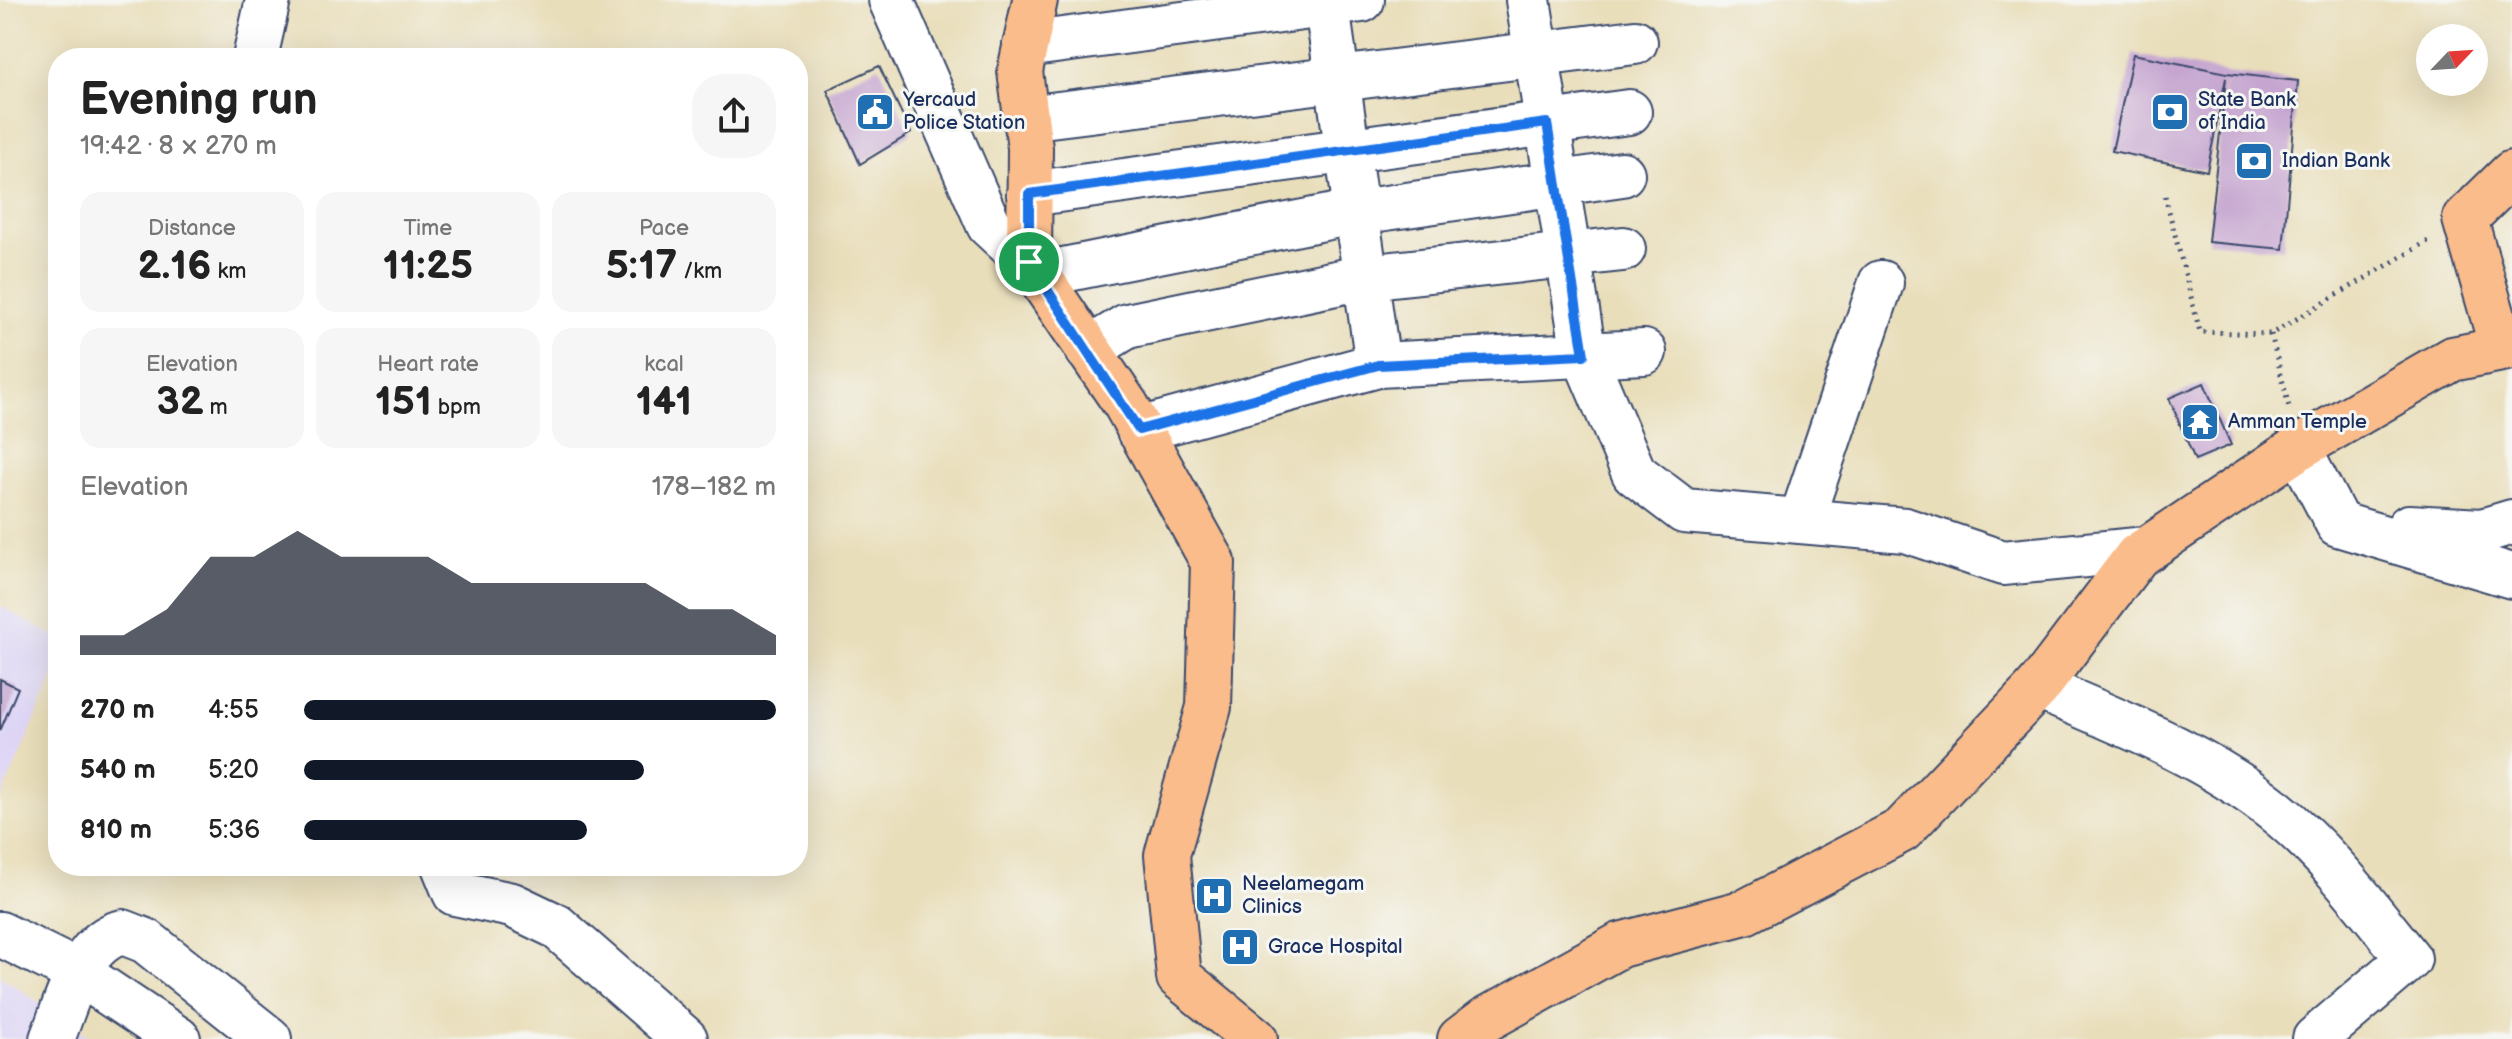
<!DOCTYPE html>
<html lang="en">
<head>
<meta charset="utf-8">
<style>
  :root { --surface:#fff; --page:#f6f6f6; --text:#222; --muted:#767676; --accent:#111827 }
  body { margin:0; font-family:"Balsamiq Sans",sans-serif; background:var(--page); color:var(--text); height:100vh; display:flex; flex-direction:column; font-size:30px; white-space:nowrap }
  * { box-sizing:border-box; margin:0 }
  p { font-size:26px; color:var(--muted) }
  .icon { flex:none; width:44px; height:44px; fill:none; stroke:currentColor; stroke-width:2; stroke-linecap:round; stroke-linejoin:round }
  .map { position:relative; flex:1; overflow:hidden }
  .panel { position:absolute; left:48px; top:48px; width:760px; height:828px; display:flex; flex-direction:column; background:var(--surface); border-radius:32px; box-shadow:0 8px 32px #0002 }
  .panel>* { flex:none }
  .needle { width:52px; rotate:65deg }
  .tools { position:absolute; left:2416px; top:24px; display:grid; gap:16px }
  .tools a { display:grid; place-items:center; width:72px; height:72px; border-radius:50%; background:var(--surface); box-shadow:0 8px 32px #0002; font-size:40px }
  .pin { position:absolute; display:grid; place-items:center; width:68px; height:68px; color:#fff; margin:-34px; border:4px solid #fff; border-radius:50%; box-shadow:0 2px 8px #0007 }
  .round { display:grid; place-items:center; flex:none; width:84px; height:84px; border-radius:32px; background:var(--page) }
  .headline { display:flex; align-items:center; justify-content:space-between; height:136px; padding:0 32px }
  h1 { font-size:44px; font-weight:600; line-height:60px }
  .metrics { display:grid; grid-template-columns:repeat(3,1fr); gap:12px; height:136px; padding:8px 32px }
  .metrics div { display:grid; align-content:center; border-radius:20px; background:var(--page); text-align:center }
  .metrics b { font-size:40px; font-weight:600 }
  .metrics small { font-size:22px; font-weight:400 }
  .metrics p { font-size:22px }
  .chart { height:224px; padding:16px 32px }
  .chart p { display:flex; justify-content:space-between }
  .chart svg { width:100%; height:144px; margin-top:8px; fill:var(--accent); opacity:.7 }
  ul { padding:0 32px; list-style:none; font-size:26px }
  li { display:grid; grid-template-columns:128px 96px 1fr; align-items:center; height:60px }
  li i { height:20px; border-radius:10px; background:var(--accent) }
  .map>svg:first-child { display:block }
</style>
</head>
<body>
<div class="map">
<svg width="2512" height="1039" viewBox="0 0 2512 1039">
  <rect width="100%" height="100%" fill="#f6f6f2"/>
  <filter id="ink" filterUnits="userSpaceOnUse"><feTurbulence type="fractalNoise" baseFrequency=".0125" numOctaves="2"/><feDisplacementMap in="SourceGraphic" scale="16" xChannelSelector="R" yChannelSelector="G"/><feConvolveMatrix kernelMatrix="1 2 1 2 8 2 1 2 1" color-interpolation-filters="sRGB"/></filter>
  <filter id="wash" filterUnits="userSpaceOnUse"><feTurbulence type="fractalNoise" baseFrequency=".006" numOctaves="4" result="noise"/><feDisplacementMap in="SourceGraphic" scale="32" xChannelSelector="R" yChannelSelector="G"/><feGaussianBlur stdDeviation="1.8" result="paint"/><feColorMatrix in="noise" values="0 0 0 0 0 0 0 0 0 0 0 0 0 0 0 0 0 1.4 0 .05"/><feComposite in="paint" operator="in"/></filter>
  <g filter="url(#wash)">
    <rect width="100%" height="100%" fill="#e9deba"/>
    <g fill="#ded5f5">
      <polygon points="0,606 58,638 58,667 0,801"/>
      <polygon points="0,976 93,1039 0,1039"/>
    </g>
    <g id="blocks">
      <g fill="#c6a6d0">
        <polygon points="2133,54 2227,73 2298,81 2283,249 2208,242 2226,78 2207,171 2112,151"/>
        <polygon points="879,66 911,133 860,164 827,90"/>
        <polygon points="2204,383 2231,445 2195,460 2169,398"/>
        <polygon points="0,679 18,688 0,731"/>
      </g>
    </g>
  </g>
  <g filter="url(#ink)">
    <use href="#blocks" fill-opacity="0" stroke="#3a496c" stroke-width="2"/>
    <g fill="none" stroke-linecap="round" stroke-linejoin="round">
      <defs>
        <g id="minor">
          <polyline points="891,0 989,225 1029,262"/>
          <polyline points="1326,0 1378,365"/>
          <polyline points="1528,0 1584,355 1634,473 1684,511 1905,530 2003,563 2147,549"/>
          <polyline points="1025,45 1362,0"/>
          <polyline points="255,58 268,0"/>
          <polyline points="1026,118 1635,42"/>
          <polyline points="1029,194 1629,112"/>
          <polyline points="1038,275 1344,214 1622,174"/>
          <polyline points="1088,350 1127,326 1365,277 1623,249"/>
          <polyline points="1139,430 1378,365 1644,352"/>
          <polyline points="2298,448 2338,524 2512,576"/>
          <polyline points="1801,521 1881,283"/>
          <polyline points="2409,527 2482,531 2512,522"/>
          <path d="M2038 687C2119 722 2204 754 2274 810 2326 851 2368 908 2409 959L2315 1039"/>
          <polyline points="444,866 455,893 512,905 556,926 685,1039"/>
          <polyline points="0,934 79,973 178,1039"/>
          <path d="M52 1039C67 1003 80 941 123 932L146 941 269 1039"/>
        </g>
        <g id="major">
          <polyline points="1035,0 1020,71 1030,148 1029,262 1126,405 1213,562 1209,707 1167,855 1179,977 1255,1039"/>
          <polyline points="2502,348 2465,219 2512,173"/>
          <polyline points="1460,1039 1485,1020 1620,945 1745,912 1902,830 2038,687 2137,556 2298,448 2452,359 2512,347"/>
        </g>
      </defs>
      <use href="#minor" stroke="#3a496c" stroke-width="48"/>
      <use href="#major" stroke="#3a496c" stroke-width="48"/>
      <g stroke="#3a496c" stroke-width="5" stroke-dasharray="2 6" stroke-linecap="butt">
        <polyline points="2165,196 2200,332 2271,334 2430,240"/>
        <polyline points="2271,334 2289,407"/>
      </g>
      <use href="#minor" stroke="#fff" stroke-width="44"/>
      <use href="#major" stroke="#fabc8b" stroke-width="44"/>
    </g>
  </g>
  <g fill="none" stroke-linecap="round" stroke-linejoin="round" filter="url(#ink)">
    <defs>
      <polygon id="route" points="1547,123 1584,355 1378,365 1139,430 1029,262 1029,194"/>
    </defs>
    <use href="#route" stroke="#fff" stroke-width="16"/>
    <use href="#route" stroke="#1a73e8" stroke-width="10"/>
  </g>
  <defs>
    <symbol id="civic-square" viewBox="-11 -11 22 22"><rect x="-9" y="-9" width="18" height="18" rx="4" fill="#1f6fb2" stroke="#f6f6f2"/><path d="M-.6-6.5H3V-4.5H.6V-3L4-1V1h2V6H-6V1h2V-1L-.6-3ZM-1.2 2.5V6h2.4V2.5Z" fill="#fff"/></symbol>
    <symbol id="bank-square" viewBox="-11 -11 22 22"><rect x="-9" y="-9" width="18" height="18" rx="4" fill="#1f6fb2" stroke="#f6f6f2"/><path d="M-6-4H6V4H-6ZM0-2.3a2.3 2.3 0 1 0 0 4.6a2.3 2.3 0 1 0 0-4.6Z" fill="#fff"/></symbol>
    <symbol id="temple-square" viewBox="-11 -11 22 22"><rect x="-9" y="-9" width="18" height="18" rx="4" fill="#1f6fb2" stroke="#f6f6f2"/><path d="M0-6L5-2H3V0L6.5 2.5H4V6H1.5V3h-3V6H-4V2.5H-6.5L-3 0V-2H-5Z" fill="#fff"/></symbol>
    <symbol id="hospital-square" viewBox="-11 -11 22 22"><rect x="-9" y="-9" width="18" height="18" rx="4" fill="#1f6fb2" stroke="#f6f6f2"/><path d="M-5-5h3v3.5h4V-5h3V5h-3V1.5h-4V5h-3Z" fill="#fff"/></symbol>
  </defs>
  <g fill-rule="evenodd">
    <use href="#civic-square" x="853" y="90" width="44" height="44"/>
    <use href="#bank-square" x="2148" y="90" width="44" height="44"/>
    <use href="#bank-square" x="2232" y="139" width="44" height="44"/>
    <use href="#temple-square" x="2178" y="400" width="44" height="44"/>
    <use href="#hospital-square" x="1192" y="874" width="44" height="44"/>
    <use href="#hospital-square" x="1218" y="925" width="44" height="44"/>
  </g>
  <g text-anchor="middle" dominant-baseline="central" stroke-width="6" stroke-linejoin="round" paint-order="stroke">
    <g font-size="20" fill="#1b2f5e" stroke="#f6f6f2" text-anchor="start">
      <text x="903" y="100">Yercaud<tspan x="903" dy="23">Police Station</tspan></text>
      <text x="2198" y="100">State Bank<tspan x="2198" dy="23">of India</tspan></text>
      <text x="2282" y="161">Indian Bank</text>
      <text x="2228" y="422">Amman Temple</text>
      <text x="1242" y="884">Neelamegam<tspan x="1242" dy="23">Clinics</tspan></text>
      <text x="1268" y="947">Grace Hospital</text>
    </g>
  </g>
</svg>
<div class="tools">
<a><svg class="needle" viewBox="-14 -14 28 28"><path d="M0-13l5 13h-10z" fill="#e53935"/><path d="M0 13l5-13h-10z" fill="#767676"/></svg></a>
</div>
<div class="pin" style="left:1029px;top:262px;background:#1e9e55"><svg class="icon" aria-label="arrive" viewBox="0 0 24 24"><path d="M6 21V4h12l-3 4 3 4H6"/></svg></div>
<section class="panel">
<div class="headline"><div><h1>Evening run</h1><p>19:42 · 8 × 270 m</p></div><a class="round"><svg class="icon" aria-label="share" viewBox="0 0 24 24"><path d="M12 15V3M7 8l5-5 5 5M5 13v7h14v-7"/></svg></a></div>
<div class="metrics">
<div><p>Distance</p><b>2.16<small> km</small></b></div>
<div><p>Time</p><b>11:25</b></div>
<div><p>Pace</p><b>5:17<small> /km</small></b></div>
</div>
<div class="metrics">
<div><p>Elevation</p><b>32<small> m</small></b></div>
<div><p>Heart rate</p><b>151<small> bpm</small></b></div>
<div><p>kcal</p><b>141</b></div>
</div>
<div class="chart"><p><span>Elevation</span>178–182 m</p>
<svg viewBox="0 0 160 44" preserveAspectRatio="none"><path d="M0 44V38L10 38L20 30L30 14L40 14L50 6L60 14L70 14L80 14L90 22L100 22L110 22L120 22L130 22L140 30L150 30L160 38V44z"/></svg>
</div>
<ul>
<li><b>270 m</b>4:55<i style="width:100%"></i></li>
<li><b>540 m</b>5:20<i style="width:72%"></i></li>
<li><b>810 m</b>5:36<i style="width:60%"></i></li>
</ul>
</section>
</div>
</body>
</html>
